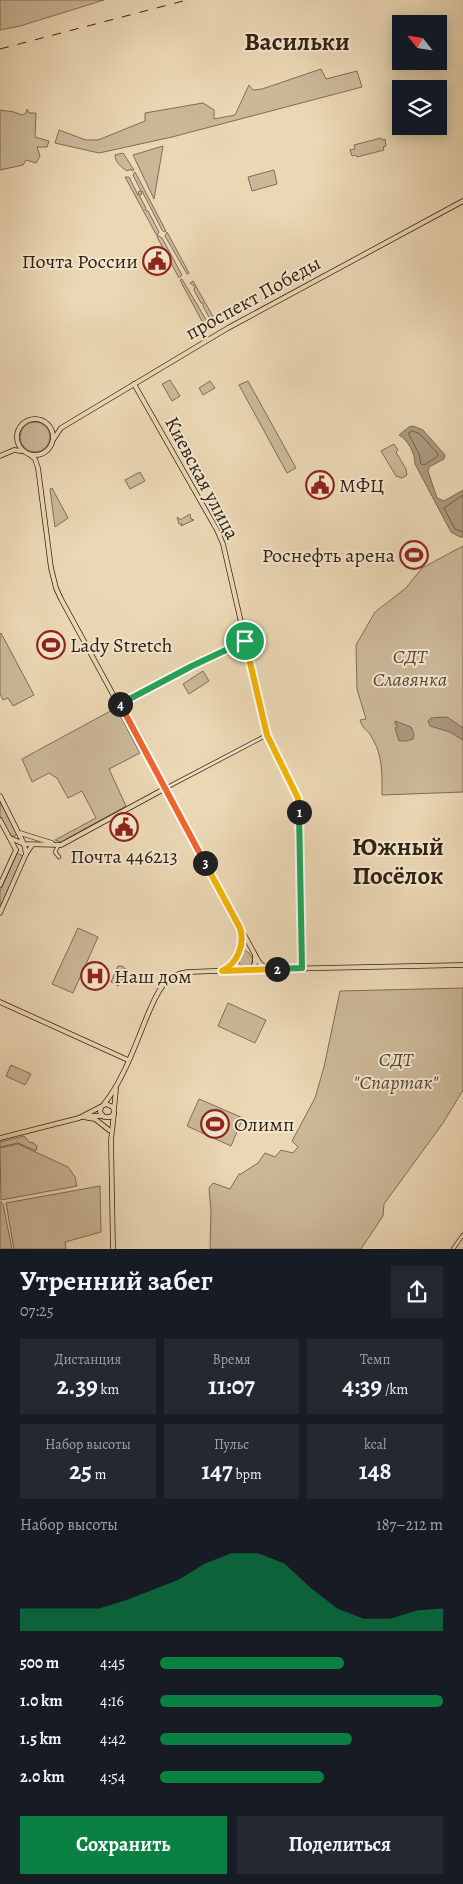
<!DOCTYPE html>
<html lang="ru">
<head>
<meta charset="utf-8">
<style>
  :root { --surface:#171b24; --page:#242831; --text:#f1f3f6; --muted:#9ea1a6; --accent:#0b8043 }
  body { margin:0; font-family:Alegreya,serif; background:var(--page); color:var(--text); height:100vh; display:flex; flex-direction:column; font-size:19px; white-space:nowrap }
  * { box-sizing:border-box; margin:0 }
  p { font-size:16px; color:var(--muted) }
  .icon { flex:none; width:28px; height:28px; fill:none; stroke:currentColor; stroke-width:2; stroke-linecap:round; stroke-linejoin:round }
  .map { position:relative; height:1249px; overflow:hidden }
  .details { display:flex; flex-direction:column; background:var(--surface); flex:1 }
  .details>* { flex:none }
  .needle { width:32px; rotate:300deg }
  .fabs { position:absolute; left:392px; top:15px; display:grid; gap:10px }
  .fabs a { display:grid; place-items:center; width:55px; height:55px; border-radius:0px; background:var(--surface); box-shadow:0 2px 12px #0003; font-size:25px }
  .pin { position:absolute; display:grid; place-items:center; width:42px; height:42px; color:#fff; margin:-21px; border:2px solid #fff; border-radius:50%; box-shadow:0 1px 5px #0007 }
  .km { position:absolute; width:25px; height:25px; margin:-12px; border-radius:50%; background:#222; color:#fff; font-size:14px; line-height:25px; text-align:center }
  .round { display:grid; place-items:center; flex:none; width:52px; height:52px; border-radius:0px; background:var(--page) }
  .head { display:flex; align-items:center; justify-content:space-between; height:85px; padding:0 20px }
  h1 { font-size:28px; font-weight:600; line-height:38px }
  .stats { display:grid; grid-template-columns:repeat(3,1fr); gap:8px; height:85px; padding:5px 20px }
  .stats div { display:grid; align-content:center; border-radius:0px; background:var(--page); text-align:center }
  .stats b { font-size:25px; font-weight:600 }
  .stats small { font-size:14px; font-weight:400 }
  .stats p { font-size:14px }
  .chart { height:140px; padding:10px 20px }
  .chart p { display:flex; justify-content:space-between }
  .chart svg { width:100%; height:90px; margin-top:5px; fill:var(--accent); opacity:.7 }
  .cta { display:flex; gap:10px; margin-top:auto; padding:10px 20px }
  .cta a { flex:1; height:58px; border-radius:0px; background:var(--accent); color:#fff; font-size:20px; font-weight:600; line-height:58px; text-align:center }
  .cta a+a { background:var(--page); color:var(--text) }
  ul { padding:0 20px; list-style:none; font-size:16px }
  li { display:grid; grid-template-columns:80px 60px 1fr; align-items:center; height:38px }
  li i { height:12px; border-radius:6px; background:var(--accent) }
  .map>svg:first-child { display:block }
</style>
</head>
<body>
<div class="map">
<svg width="463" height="1249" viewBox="0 0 463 1249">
  <rect width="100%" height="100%" fill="#ebd7b4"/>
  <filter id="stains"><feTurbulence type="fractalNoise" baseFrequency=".004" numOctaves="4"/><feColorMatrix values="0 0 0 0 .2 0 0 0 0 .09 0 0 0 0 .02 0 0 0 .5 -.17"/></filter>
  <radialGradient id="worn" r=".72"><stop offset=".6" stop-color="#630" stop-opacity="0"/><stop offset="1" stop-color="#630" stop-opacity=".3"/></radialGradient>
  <g fill="#cbb899" stroke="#7e6d56">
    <polygon points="0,0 104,0 20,26 0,30"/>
    <polygon points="321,69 326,79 357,71 362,87 172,137 99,153 55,143 59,130 86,140 98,140 145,121 145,113 203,103 214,110 214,119 235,115 249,85 253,90 262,89"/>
    <polygon points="27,109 29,113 36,113 35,137 49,141 47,147 37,147 40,156 36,163 26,160 23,165 0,170 0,110 14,112 22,115 26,113"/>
    <polygon points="381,138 382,140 385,139 386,146 383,147 384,150 357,157 356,155 352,156 350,150 355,149 354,145"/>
    <polygon points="163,146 154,199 133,155"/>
    <path d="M123 153 134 170 132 171 131 169 127 171C121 167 115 162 115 155Z"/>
    <polygon points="274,170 277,184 252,191 248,177"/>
    <polygon points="135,172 166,231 164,232 162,230 142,191 141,195 139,195 146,208 145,210 148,211 159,232 157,236 125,177 129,177 138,195 139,191 141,191 133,175"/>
    <polygon points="167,232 189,273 187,274 165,236"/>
    <polygon points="159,236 162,238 182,275 179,278 157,237"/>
    <polygon points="182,279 208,323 204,325 180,280"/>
    <polygon points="193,281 215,320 211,321 203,306 203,303 201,303 194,290 195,287 190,283"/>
    <polygon points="170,380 180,396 172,401 162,384"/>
    <polygon points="210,381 215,388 203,395 199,388"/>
    <polygon points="248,381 296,468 287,473 239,385"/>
    <circle cx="35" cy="437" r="15"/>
    <polygon points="394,444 398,450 396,452 406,469 407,475 402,478 396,476 381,451"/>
    <polygon points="140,472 145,481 130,489 125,480"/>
    <polygon points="52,488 68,518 55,527 50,489"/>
    <polygon points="190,514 191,519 194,520 181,526 182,524 179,524 177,518 178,517 180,520"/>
    <path d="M463 546V792L382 795C382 774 383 755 371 736 367 728 364 732 360 720L366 719 357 689 356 645 375 612 406 588 422 568Z"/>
    <polygon points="1,633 34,695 13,706 8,698 3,700 0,694 0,634"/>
    <polygon points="203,671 209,681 189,694 183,684"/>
    <polygon points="116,708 140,753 109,769 126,806 61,842 55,840 96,818 82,791 68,798 57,778 49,773 32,782 22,759"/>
    <polygon points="0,801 17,833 15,836 10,836 0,816"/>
    <polygon points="17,853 23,856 0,908 0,891"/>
    <polygon points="78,928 98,937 73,993 52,984"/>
    <polygon points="244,950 249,953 253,959 251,966 246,968 241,966 239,963 240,957"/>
    <polygon points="118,966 122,966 127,970 120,984 118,986 111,982"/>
    <polygon points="463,988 463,1090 443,1123 384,1204 383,1216 361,1249 210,1249 211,1212 209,1188 213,1183 230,1189 239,1174 241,1174 258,1163 265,1153 275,1157 281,1150 293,1153 298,1147 292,1141 315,1098 324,1067 340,991"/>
    <polygon points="228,1003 266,1020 255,1043 218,1026"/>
    <polygon points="11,1065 31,1074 25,1085 6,1076"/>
    <polygon points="199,1099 243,1118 231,1146 187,1126"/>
    <polygon points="24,1136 30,1143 32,1142 37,1146 36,1151 18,1143 0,1147 0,1142"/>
    <polygon points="18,1144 68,1167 75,1177 77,1186 1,1200 0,1148"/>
    <polygon points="100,1186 101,1232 65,1242 66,1249 14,1249 6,1203"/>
    <polygon points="0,1201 3,1204 12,1249 0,1249"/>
  </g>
  <g fill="#ac997e" stroke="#7b6954">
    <path d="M413 426 423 430 445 455 444 459 429 467 428 471 437 498 444 501 463 490V537H460L451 532 415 464C415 453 408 440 399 435L409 427Z"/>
    <polygon points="447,717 463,728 463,740 450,732 430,726 428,721 431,718"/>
    <polygon points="395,721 411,727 414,734 413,739 406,741 399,741 395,728 398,726 395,724"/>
  </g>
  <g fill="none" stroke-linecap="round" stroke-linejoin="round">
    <g stroke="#6e5e49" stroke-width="1">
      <polygon points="413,431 420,434 438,454 437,457 424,465 421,464 419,454 409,435 409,433"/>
      <polyline points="463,495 444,508 455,529 463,532"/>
    </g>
    <defs>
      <g id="minor">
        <polyline points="120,705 192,666 245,641"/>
        <polyline points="164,789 267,735"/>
        <polyline points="58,846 55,852 59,857"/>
        <polyline points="205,872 207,867"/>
        <polyline points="453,1249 463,1235"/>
      </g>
      <g id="major">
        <polyline points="134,384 217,530 223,544 267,735 298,798 302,968"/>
        <circle cx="35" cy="437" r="18"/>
        <polyline points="53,440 61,428 228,328 463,201"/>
        <polyline points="29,454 35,459 38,468 51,568 56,588 61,599 259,962 264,967 275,969"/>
        <polyline points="0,456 14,450 21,451"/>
        <polyline points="0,796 24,844 26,854"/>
        <polyline points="0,820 16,850"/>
        <polyline points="20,833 52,843"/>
        <polyline points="10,838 24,844 61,845 164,789"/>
        <polyline points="0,885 16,850"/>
        <polyline points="0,913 26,854 32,845"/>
        <polyline points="275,969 463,965"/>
        <path d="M224 970C235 963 245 947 241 934"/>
        <polyline points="251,970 255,963 255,956"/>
        <polyline points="0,1002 128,1060"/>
        <path d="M104 1104C123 1081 136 1043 148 1014 153 1003 158 989 167 981 173 975 180 973 188 972L268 969"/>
        <polyline points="114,1109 116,1089"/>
        <polyline points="88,1116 102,1116"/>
        <polyline points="83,1117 95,1119 109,1130"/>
        <polyline points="0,1138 79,1118 106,1104 113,1107 114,1113 111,1117 104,1117 100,1112 101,1108"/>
        <polyline points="113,1249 111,1140 114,1113"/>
      </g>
    </defs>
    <use href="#minor" stroke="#604f3c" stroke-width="4.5"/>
    <use href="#major" stroke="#312214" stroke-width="5.5"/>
    <use href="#minor" stroke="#f2e5ce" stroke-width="2.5"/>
    <use href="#major" stroke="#ebd7b4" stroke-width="4"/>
    <polyline stroke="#312214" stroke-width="1" stroke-dasharray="9 9" stroke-linecap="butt" points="0,49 187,0"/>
  </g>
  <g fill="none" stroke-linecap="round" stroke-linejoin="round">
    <defs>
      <polyline id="split-1" points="245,641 267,735 298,798 299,812"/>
      <polyline id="split-2" points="277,969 302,968 299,812"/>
      <path id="split-3" d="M205 863 240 928C245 944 238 963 222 971L277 969"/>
      <polyline id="split-4" points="120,704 205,863"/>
      <polyline id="split-5" points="120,704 192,666 245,641"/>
    </defs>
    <use href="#split-1" stroke="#fff" stroke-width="10"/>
    <use href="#split-2" stroke="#fff" stroke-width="10"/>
    <use href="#split-3" stroke="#fff" stroke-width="10"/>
    <use href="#split-4" stroke="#fff" stroke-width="10"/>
    <use href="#split-5" stroke="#fff" stroke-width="10"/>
    <use href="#split-1" stroke="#f5b400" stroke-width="6"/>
    <use href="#split-2" stroke="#22a559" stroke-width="6"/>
    <use href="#split-3" stroke="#f5b400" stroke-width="6"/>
    <use href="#split-4" stroke="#f0652b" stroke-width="6"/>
    <use href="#split-5" stroke="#22a559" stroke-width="6"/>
  </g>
  <defs>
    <symbol id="civic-ring" viewBox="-11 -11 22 22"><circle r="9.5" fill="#f2e5ce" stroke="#8f2418" stroke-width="1.5"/><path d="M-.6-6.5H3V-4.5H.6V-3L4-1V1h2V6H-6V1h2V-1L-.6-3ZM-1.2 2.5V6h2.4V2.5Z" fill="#8f2418"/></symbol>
    <symbol id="stadium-ring" viewBox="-11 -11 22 22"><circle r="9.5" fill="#f2e5ce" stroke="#8f2418" stroke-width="1.5"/><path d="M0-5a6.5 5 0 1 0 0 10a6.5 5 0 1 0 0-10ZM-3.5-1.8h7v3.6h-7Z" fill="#8f2418"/></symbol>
    <symbol id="hospital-ring" viewBox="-11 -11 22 22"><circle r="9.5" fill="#f2e5ce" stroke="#8f2418" stroke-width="1.5"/><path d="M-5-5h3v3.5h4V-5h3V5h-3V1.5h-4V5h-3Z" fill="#8f2418"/></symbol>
  </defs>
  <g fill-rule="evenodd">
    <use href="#civic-ring" x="141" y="245" width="32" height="32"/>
    <use href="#civic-ring" x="304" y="469" width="32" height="32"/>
    <use href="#stadium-ring" x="398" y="539" width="32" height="32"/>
    <use href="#stadium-ring" x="35" y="629" width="32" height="32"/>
    <use href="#civic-ring" x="108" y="811" width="32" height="32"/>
    <use href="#hospital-ring" x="79" y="960" width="32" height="32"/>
    <use href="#stadium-ring" x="199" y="1108" width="32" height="32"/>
  </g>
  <g text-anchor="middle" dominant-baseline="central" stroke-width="4" stroke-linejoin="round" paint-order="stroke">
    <g font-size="20" fill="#312214" stroke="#f2e5ce" text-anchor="start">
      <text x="138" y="261" text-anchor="end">Почта России</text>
      <text x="339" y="485">МФЦ</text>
      <text x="395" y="555" text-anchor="end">Роснефть арена</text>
      <text x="70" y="645">Lady Stretch</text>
      <text x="124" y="856" text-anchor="middle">Почта 446213</text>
      <text x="114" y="976">Наш дом</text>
      <text x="234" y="1124">Олимп</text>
    </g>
    <g font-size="20" fill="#312214" stroke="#f2e5ce">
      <text transform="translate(253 298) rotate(-29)">проспект Победы</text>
      <text transform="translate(202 478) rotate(62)">Киевская улица</text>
    </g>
    <g font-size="20" font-style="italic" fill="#584835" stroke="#f2e5ce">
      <text x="410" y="656">СДТ<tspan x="410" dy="23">Славянка</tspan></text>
      <text x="396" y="1059">СДТ<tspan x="396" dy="23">"Спартак"</tspan></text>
    </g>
    <g font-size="25" font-weight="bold" fill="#312214" stroke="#f2e5ce">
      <text x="297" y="42">Васильки</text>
      <text x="398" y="847">Южный<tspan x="398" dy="29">Посёлок</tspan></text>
    </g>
  </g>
  <rect width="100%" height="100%" filter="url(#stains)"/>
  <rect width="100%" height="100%" fill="url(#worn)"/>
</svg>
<div class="fabs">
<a><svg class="needle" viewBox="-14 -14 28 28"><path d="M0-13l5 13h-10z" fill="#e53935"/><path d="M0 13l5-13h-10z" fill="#9ea1a6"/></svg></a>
<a><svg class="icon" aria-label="layers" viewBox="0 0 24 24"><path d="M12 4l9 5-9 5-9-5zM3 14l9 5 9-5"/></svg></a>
</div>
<div class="pin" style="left:245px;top:641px;background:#1e9e55"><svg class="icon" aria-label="arrive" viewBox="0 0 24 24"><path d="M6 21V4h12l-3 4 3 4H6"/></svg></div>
<b class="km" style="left:299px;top:812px">1</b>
<b class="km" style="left:277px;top:969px">2</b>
<b class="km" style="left:205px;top:863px">3</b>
<b class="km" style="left:120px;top:704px">4</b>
</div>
<section class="details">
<div class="head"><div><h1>Утренний забег</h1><p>07:25</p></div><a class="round"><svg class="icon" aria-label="share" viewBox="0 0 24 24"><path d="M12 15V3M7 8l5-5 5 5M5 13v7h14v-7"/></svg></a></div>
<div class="stats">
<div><p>Дистанция</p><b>2.39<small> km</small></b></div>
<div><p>Время</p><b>11:07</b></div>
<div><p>Темп</p><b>4:39<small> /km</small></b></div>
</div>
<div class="stats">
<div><p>Набор высоты</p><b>25<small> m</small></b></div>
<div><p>Пульс</p><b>147<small> bpm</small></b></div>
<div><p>kcal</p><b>148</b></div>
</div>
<div class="chart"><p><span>Набор высоты</span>187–212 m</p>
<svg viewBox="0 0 160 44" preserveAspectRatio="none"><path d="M0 44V33L10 33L20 33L30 33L40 29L50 24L60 19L70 11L80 6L90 6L100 11L110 23L120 33L130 38L140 38L150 34L160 33V44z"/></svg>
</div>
<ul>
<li><b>500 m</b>4:45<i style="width:65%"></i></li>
<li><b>1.0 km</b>4:16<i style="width:100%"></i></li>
<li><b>1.5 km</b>4:42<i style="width:68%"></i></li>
<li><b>2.0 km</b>4:54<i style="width:58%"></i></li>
</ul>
<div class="cta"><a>Сохранить</a><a>Поделиться</a></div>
</section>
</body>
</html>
